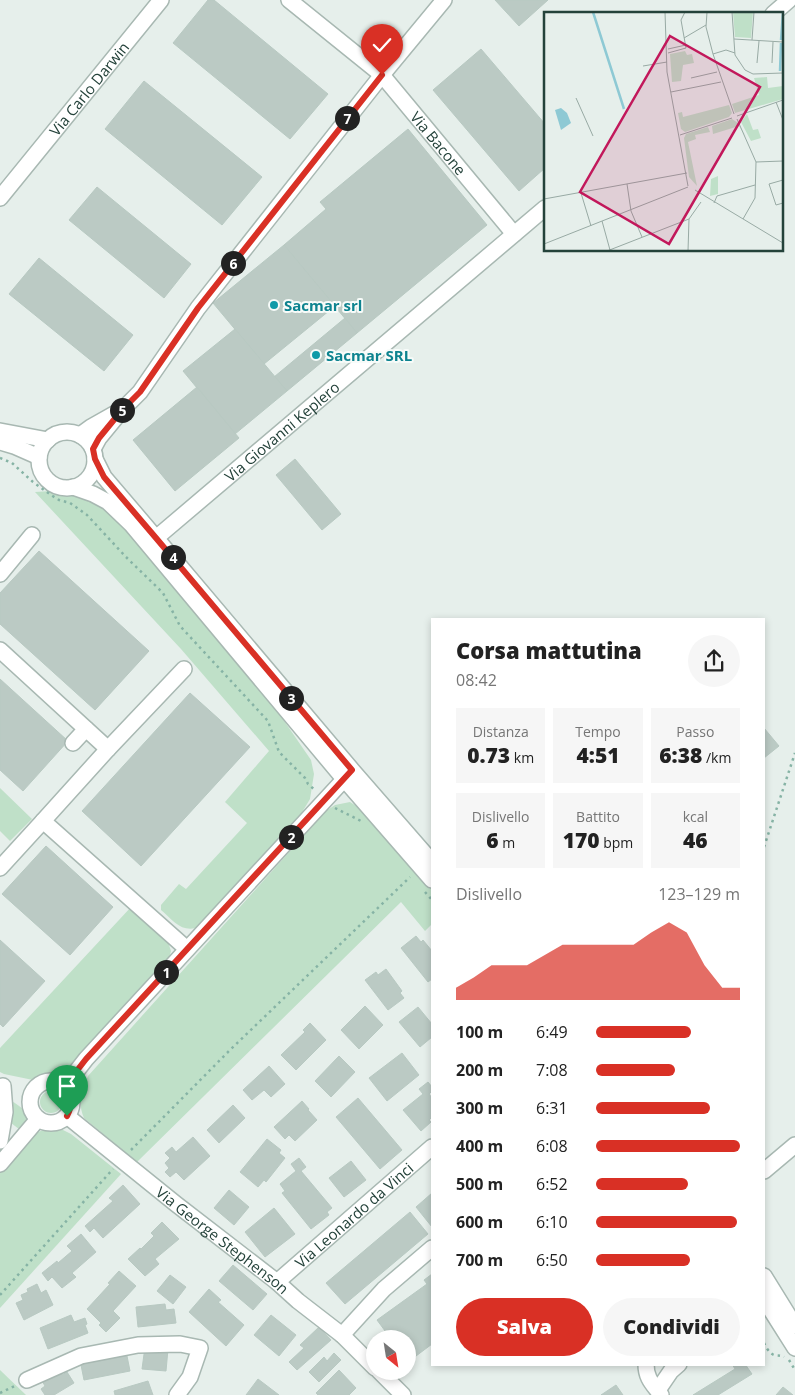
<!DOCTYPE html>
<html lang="it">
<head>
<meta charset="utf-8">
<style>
  :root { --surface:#fff; --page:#f6f6f6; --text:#222; --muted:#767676; --accent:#d93025 }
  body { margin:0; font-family:"Open Sans",sans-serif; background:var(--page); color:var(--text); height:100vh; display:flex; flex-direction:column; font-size:19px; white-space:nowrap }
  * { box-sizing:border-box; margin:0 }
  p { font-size:16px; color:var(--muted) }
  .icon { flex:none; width:28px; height:28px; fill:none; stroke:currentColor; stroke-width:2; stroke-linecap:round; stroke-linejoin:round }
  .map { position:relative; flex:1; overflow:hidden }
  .sheet { position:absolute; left:431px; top:618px; width:334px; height:748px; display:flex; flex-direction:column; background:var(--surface); border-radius:0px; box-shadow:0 2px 8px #0003 }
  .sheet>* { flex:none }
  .needle { width:32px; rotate:150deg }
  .fabs { position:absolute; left:366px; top:1330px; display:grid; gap:10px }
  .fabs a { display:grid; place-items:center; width:50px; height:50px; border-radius:50%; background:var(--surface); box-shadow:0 2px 8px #0003; font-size:25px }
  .pin { position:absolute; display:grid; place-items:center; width:42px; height:42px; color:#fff; margin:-51px -21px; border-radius:50% 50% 50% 0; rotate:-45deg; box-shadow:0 0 5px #0007 }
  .pin .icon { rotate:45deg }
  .km { position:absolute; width:25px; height:25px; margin:-12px; border-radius:50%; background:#222; color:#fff; font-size:14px; line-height:25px; text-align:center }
  .round { display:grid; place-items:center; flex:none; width:52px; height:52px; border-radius:26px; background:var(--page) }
  .overview { display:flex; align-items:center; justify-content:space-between; height:85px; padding:0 25px }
  h1 { font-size:22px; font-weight:800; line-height:38px }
  .figures { display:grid; grid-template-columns:repeat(3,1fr); gap:8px; height:85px; padding:5px 25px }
  .figures div { display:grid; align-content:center; border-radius:0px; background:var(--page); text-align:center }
  .figures b { font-size:21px; font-weight:800 }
  .figures small { font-size:14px; font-weight:400 }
  .figures p { font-size:14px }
  .chart { height:140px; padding:10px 25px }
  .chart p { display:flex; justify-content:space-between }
  .chart svg { width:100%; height:90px; margin-top:5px; fill:var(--accent); opacity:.7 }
  .action { display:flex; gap:10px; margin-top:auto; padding:10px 25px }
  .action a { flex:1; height:58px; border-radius:30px; background:var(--accent); color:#fff; font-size:20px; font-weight:800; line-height:58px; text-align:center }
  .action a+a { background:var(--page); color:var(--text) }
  ul { padding:0 25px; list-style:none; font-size:16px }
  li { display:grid; grid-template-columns:80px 60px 1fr; align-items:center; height:38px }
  li i { height:12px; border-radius:6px; background:var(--accent) }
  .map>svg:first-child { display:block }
</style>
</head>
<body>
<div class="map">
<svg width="795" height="1395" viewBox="0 0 795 1395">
  <rect width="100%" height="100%" fill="#e6efeb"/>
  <g fill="#bfe0c8">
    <path d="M51 491 88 497 108 510 125 525 265 693 311 760 314 774 310 799 298 819 200 927C181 933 175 922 161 910V905L179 884 186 889 247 823 225 802 269 751 181 649 35 492Z"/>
    <polygon points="0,788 32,819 10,841 0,831"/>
    <path d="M350 802 364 811 432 887V924L425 931 401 902 137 1162 84 1118C77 1102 82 1091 88 1076L326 811 335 805Z"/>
    <polygon points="132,906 167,939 171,951 168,962 69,1070 62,1074 50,1075 33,1080 4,1074 0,1072 0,1048"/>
    <circle cx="51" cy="1102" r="11"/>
    <path d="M11 1101C25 1108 32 1117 23 1132L11 1123Z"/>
    <polygon points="52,1127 59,1128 71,1134 121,1174 0,1308 0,1171 36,1133 43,1130"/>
    <polygon points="0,1370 26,1395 0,1395"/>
  </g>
  <g fill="#bbcac4" stroke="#b8c9c2">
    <polygon points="208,0 214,0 328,94 290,139 173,43"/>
    <polygon points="495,0 548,0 519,26"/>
    <polygon points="481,49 545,124 545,168 519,191 433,90"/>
    <polygon points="144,81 262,177 222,225 105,129"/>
    <polygon points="408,129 487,225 357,333 284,245 326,209 320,202"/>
    <polygon points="97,187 191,264 164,298 69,220"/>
    <polygon points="284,245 335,306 264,364 213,303"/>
    <polygon points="39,258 133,335 104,371 9,294"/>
    <polygon points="345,318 357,333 287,391 274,377"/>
    <polygon points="235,329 287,391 235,434 183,371"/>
    <polygon points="197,387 239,438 175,491 133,440"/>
    <polygon points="295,459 341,514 322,530 276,475"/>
    <polygon points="39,551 149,651 95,710 0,624 0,593"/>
    <polygon points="0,679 68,741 23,791 0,770"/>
    <polygon points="190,693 250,747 141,866 82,811"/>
    <polygon points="764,728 779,746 764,758"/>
    <polygon points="46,846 113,907 70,955 2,894"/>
    <polygon points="416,936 421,942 423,940 432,951 432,979 428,982 401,948"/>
    <polygon points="0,940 45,981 3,1027 0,1024"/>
    <polygon points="386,969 402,991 400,993 404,998 388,1010 365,980 376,972 378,975"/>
    <polygon points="365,1006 383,1025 359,1049 341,1030"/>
    <polygon points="418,1007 432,1024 432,1037 420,1047 399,1022"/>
    <polygon points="310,1023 326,1040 296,1070 281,1055 305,1032 303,1030"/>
    <polygon points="402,1053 419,1075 387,1101 369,1078"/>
    <polygon points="339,1056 355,1072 331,1097 315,1081"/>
    <polygon points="269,1066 285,1084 271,1097 264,1090 252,1100 243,1090"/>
    <polygon points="428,1082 432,1087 432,1091 429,1094 432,1098 432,1117 429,1120 431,1122 421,1131 403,1110 423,1094 419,1089"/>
    <polygon points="358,1098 402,1150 380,1169 336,1117"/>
    <polygon points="302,1101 309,1109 308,1110 317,1120 295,1141 289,1135 285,1139 274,1127"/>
    <polygon points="233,1105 245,1118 219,1143 207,1130"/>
    <polygon points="193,1137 210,1156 184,1180 176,1172 170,1177 165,1172 169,1168 165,1163 170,1158 165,1153 172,1147 176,1152"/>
    <polygon points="267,1139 281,1150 279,1153 285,1158 266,1182 264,1180 258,1187 240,1172"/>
    <polygon points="299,1158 306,1167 301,1171 332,1208 327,1212 329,1215 311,1229 282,1193 285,1191 280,1184 296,1171 291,1164"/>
    <polygon points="351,1161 366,1180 344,1197 329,1178"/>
    <polygon points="123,1185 140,1204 103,1238 94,1228 90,1232 85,1226 113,1201 109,1198"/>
    <polygon points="229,1190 249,1207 234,1225 214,1208"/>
    <polygon points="432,1193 432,1227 416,1207"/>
    <polygon points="274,1208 295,1234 265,1257 245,1232"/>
    <polygon points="410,1212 428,1234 345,1304 326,1283"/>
    <polygon points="162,1222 179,1239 155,1259 159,1264 145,1276 128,1259 140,1248 141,1249 154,1236 151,1233"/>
    <polygon points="81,1234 96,1252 72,1273 76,1277 62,1288 52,1277 48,1281 42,1273 57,1261 58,1263 72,1251 67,1246"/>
    <polygon points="233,1265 267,1294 253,1310 219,1281"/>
    <polygon points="119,1271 136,1286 113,1311 120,1318 106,1332 99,1325 101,1323 87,1309 110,1284 108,1283"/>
    <polygon points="432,1274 432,1344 408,1362 408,1339 391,1339 377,1320 427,1284 424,1280"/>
    <polygon points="170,1275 186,1287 173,1304 157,1291"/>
    <polygon points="37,1284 41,1293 46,1290 53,1305 24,1320 16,1303 23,1300 21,1295 28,1292 27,1289"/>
    <polygon points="209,1289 221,1300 218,1302 244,1325 226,1346 189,1312"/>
    <polygon points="165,1304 166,1310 174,1309 176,1323 138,1327 136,1307"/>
    <polygon points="71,1315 74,1322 85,1318 87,1324 85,1325 88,1333 48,1349 40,1328"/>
    <polygon points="271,1315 296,1335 279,1356 254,1335"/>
    <polygon points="319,1327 331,1340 297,1370 289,1362 304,1348 300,1345"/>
    <polygon points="145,1347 168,1349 166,1371 142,1369"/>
    <polygon points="126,1351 130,1371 84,1380 80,1360"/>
    <polygon points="334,1353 341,1360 319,1382 309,1372 324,1357 327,1361"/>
    <polygon points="732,1364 745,1364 752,1374 718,1395 693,1395 735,1369"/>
    <polygon points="58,1369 62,1375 67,1372 74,1383 54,1395 45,1395 41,1389 45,1386 41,1379"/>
    <polygon points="339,1370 356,1388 349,1395 318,1395 316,1393"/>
    <polygon points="258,1379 279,1395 246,1395"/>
    <polygon points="148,1381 153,1395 115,1395 114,1391"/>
    <polygon points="616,1385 623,1395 601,1395"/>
    <polygon points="783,1387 793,1395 776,1395"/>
  </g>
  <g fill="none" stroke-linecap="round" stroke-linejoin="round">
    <defs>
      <g id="minor">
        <path id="s1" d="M289 0 382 75 514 234"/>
        <polyline points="773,14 789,0"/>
        <path id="s2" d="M0 198 161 0"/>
        <polyline points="0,431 48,440"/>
        <circle cx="67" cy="460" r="28"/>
        <polyline points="80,435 91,427 114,414"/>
        <polyline points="0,442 14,446 39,457"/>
        <polyline points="93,449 99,438 122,410 140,392 198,308 382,75 444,0"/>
        <polyline points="95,459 104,477 156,538 352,770 432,862"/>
        <polyline points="73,487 93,494 108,502 131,524 344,779 432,880"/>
        <path id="s3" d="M156 538 545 208"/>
        <polyline points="0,574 32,535"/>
        <polyline points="0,650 108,749 43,821 187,949"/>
        <polyline points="73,743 86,729"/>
        <polyline points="108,749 184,669"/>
        <polyline points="0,868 43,821"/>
        <circle cx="51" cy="1102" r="21"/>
        <polyline points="65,1086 86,1059 350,773"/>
        <path id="s4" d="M67 1116 176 1204 277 1282 298 1301 342 1335 375 1368"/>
        <polyline points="0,1141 5,1112 3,1086"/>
        <polyline points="0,1164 38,1119"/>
        <polyline points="764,1171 795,1145"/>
        <polyline points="764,1276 795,1326"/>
        <path id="s5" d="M277 1282 432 1147"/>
        <polyline points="764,1299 795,1348"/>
        <polyline points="342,1335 384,1289 432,1248"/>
        <path d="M646 1364C646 1379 653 1384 661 1395"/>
        <polyline points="379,1371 403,1395"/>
        <polyline points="27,1380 81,1356 138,1345 180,1344 200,1348 190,1377 177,1395"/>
        <polyline points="658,1390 671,1371 679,1364"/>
      </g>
    </defs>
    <use href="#minor" stroke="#a8b8b2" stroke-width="18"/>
    <g stroke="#86b3a5" stroke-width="2.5" stroke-dasharray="2.5 4" stroke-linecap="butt">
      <polyline points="0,458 12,463 33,482 51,495 59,500 70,503 87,515 126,557 163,593 180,626 268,721 279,752 305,778 308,784 316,791"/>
      <polyline points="335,808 361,821"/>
      <polyline points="764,847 795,753"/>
      <polyline points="425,892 432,900"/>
      <polyline points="131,1150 230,1050 410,877"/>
      <polyline points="0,1295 113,1169"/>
      <path d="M764 1343C766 1347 769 1353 774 1355 778 1356 780 1355 784 1357"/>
      <polyline points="789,1360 795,1370"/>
      <polyline points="0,1393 17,1385"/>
    </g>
    <use href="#minor" stroke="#fff" stroke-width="15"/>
  </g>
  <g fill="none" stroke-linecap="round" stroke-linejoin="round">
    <defs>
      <path id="route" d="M67 1116C73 1105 73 1096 65 1086L86 1059 352 770 156 538 104 477 95 459 93 449 99 438 122 410 140 392 198 308 382 75"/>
    </defs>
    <use href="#route" stroke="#fff" stroke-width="10"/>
    <use href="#route" stroke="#d93025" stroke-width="6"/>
  </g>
  <g fill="#0f9aa8" stroke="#f7fbf9" stroke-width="2">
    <circle cx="274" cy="305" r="5"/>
    <circle cx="316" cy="355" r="5"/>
  </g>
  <g text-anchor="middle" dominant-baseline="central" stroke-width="4" stroke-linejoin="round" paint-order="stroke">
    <g font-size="15" fill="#24423a" stroke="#f7fbf9">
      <text stroke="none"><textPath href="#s2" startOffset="141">Via Carlo Darwin</textPath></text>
      <text stroke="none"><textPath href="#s1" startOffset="208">Via Bacone</textPath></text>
      <text stroke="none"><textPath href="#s3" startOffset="165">Via Giovanni Keplero</textPath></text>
      <text stroke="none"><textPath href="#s5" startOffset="102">Via Leonardo da Vinci</textPath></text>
      <text stroke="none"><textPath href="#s4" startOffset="199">Via George Stephenson</textPath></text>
    </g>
    <g font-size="15" font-weight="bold" fill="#0d838f" stroke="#f7fbf9" text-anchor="start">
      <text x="284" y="305">Sacmar srl</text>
      <text x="326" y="355">Sacmar SRL</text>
    </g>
  </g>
  <g transform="translate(544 12)">
    <rect width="239" height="239" fill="#e6efeb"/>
    <path d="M189 0H209L207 26 191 25ZM141 39 143 43 148 42 150 51 139 53 137 69 128 70 126 42ZM223 65 224 76 239 74V87L191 101 188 92 215 83 210 66ZM185 93 188 101 185 105 141 120 137 117 134 101 138 100 139 105ZM203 102 209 118 214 117 217 126 207 129 197 110ZM188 107 194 111 203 126 195 114 169 122 168 114ZM164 115 166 120 151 123 152 127 144 130 153 174 145 165 140 126 142 122ZM174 164V182L166 184 167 167Z" fill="#bfe0c8"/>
    <path d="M17 96 23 101 27 111 17 118 11 98Z" fill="#8ec9d4"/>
    <path fill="none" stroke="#8ec9d4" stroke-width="2.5" d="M49 0 80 97M237 28 239 0M236 59 237 31"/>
    <path fill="none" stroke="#98aaa4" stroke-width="1" d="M121 0 123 60 144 174M163 0 162 15 169 42 190 102M188 0 191 43 201 58 209 62 239 61M140 26 162 13M190 27 239 30M208 28 210 0M124 37 142 33M124 41 142 36 137 8 141 0M169 42 182 38 191 41M213 51 215 29M228 51 229 30M99 54 123 50M147 66 173 60M127 80 177 70M32 86 49 124M232 90 239 108M193 104 239 88M193 107 212 150 211 186 199 207M136 123 188 106M212 150 239 149M239 168 225 172 232 193 239 191M83 172 87 199 98 225M151 178 239 231M37 181 47 214M0 187 143 161M170 191 173 184 211 173M58 209 66 238M0 232 144 175M63 239 145 207M144 239 145 207 157 190"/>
    <path fill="#c2185b" fill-opacity="0.15" stroke="#c2185b" stroke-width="2.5" d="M126 24 216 75 125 232 36 180Z"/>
    <rect width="239" height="239" fill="none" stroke="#24423a" stroke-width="2.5"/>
  </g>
</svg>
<div class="fabs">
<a><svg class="needle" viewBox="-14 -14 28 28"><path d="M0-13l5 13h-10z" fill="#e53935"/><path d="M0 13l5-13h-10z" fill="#767676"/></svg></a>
</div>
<div class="pin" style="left:67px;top:1116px;background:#1e9e55"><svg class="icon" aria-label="arrive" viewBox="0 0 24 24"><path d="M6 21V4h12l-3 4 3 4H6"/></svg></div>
<div class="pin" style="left:382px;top:75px;background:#d93025"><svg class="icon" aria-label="check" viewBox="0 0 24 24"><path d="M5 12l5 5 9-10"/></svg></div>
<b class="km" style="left:166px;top:972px">1</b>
<b class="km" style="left:291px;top:837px">2</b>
<b class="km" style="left:291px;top:698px">3</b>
<b class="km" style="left:173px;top:557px">4</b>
<b class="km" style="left:122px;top:410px">5</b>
<b class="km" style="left:233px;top:263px">6</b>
<b class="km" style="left:347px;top:118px">7</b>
<section class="sheet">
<div class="overview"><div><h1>Corsa mattutina</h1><p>08:42</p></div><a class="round"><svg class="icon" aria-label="share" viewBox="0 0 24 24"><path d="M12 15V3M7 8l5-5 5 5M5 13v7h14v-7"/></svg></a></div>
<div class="figures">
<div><p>Distanza</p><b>0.73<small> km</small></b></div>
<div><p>Tempo</p><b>4:51</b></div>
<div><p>Passo</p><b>6:38<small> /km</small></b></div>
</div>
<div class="figures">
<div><p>Dislivello</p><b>6<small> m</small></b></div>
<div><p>Battito</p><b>170<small> bpm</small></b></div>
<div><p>kcal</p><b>46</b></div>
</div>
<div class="chart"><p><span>Dislivello</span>123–129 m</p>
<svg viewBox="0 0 160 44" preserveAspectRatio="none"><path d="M0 44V38L10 33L20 27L30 27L40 27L50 22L60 17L70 17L80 17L90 17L100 17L110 11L120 6L130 11L140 27L150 38L160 38V44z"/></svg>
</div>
<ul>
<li><b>100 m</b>6:49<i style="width:66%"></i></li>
<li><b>200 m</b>7:08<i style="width:55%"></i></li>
<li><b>300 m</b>6:31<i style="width:79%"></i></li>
<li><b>400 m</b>6:08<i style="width:100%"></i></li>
<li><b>500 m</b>6:52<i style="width:64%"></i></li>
<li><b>600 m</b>6:10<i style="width:98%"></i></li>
<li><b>700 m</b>6:50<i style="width:65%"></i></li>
</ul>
<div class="action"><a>Salva</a><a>Condividi</a></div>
</section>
</div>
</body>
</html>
